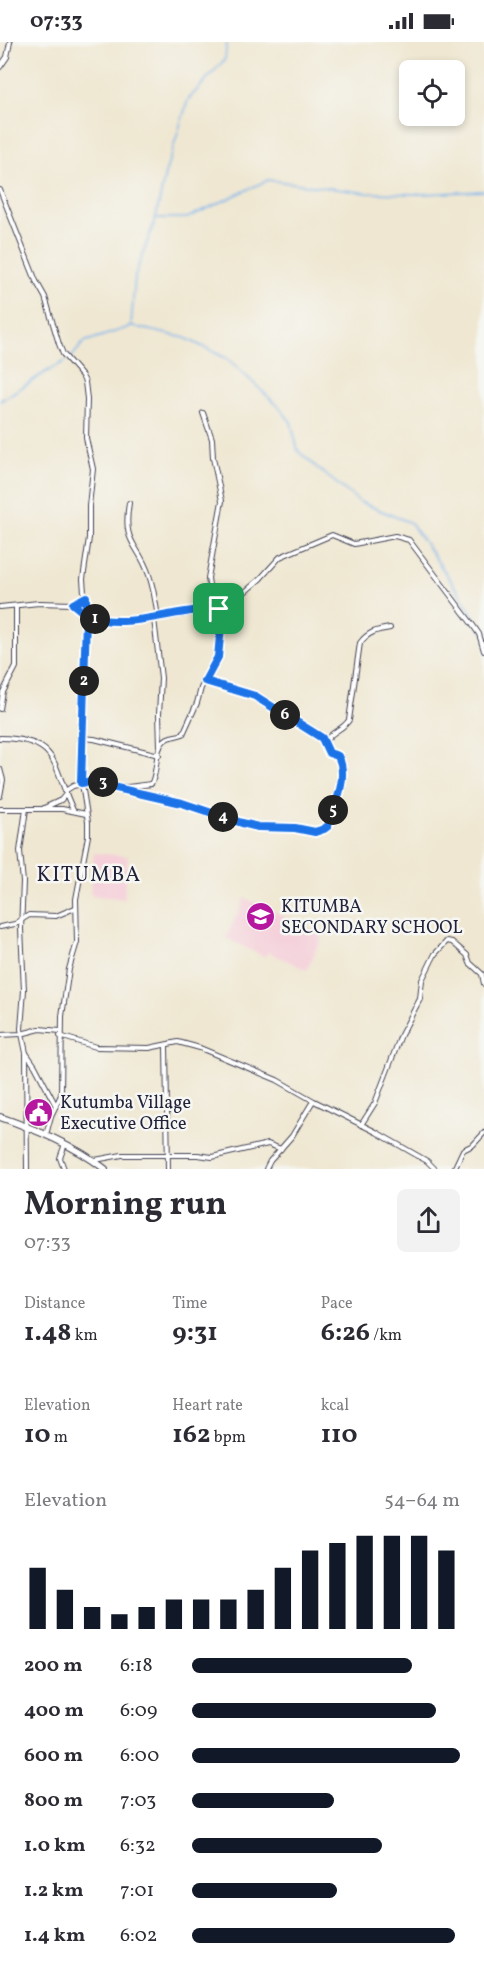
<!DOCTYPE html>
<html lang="en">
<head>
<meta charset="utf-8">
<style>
  :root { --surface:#fff; --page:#f2f2f3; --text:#2b2b33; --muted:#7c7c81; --accent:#111827 }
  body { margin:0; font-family:Vollkorn,serif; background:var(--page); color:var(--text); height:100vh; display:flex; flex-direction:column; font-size:22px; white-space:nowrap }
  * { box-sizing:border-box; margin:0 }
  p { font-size:20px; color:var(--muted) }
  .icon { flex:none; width:33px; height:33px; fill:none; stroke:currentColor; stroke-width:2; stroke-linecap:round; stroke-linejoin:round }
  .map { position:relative; height:1127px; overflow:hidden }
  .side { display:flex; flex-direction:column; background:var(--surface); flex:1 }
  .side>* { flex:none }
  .tools { position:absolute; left:399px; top:18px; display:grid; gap:12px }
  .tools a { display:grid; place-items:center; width:66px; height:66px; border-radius:9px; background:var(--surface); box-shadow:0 3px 9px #0003; font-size:30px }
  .pin { position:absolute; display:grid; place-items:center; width:51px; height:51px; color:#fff; margin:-26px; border-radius:12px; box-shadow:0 3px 9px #0006 }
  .km { position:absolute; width:30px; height:30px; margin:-15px; border-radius:50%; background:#222; color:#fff; font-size:16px; line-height:30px; text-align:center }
  .round { display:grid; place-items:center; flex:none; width:63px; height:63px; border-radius:9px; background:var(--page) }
  .overview { display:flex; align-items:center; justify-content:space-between; height:102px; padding:0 24px }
  h1 { font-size:33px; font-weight:700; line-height:45px }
  .figures { display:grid; grid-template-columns:repeat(3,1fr); gap:9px; height:102px; padding:6px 24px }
  .figures div { display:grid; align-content:center }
  .figures b { font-size:26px; font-weight:700 }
  .figures small { font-size:16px; font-weight:400 }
  .figures p { font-size:16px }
  .chart { height:168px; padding:12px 24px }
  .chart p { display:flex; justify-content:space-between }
  .chart svg { width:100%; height:108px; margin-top:6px; stroke:var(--accent); stroke-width:6 }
  ul { padding:0 24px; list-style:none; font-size:20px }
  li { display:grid; grid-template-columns:96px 72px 1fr; align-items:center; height:45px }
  li i { height:15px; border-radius:8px; background:var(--accent) }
  .status { display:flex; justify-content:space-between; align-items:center; height:42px; padding:0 30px; background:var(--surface); direction:ltr }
  .status svg { height:16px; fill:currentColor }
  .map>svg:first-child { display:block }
</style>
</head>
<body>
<div class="status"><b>07:33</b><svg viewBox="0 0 49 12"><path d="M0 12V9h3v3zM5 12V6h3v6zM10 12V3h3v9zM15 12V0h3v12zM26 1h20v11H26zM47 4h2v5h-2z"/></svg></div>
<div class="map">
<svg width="484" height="1127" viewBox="0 0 484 1127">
  <rect width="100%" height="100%" fill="#f6f6f2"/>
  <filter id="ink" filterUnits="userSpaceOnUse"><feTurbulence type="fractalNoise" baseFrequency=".0167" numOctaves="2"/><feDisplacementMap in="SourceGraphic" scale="12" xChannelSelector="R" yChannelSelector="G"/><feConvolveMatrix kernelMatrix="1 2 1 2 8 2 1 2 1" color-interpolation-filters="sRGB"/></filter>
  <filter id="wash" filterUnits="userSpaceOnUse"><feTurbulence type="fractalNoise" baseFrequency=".008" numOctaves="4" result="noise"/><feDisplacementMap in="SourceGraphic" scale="24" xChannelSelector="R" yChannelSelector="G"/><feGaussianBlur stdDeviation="1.35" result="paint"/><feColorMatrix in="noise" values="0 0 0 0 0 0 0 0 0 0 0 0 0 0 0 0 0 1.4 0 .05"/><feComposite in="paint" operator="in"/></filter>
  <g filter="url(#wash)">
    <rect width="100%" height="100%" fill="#efe7d1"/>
    <g fill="#f5cfd9">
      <polygon points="94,811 128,814 124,857 90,853"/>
      <polygon points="245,856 323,893 307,928 268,910 265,915 226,896"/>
    </g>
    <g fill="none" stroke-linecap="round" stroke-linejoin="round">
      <g stroke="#7cb4ec" stroke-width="1.5">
        <polyline points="484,149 422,152 367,151 268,138 187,176 156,176 135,234 131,284 185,296 228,317 278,364 291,380 298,409 321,429 360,460 411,481 462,555 484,592"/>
        <polyline points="156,175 165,132 188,58 225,17 227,0"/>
        <polyline points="70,317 84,300 130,285"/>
        <polyline points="0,359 51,327 66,319"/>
      </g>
    </g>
  </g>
  <g filter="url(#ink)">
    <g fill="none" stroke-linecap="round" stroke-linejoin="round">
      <defs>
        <g id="street">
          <polyline points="0,25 7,15 10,0"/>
          <polyline points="0,148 36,239 45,255 59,302 63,312 82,334 85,340 87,357 86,396 93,427 89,464 89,496 83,537 86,577 84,676 80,729 88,780 88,794 76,857 77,900 69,927 62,974 61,1053 51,1074 46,1093"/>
          <polyline points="203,371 212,397 213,416 222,459 208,536 210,550 221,573"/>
          <path d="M129 461C122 503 138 500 149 533 154 547 156 562 158 576"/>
          <polyline points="73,562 86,574 105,579 146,578 219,567"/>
          <polyline points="0,565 39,561 73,562 86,555"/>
          <polyline points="154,577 161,636 159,672 160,705"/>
          <polyline points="0,667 3,650 16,625 16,564"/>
          <path d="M0 696C61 697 52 724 73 768"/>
          <polyline points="82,696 94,697 159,713"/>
          <path d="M325 700C331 689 343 688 349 678L360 601C368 590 377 588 390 586"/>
          <polyline points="0,727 3,738 0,754"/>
          <path d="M81 741 97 739 121 746 151 742C159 730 153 703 168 696 173 694 178 694 183 692L197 661 201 646 218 615 224 568 260 537 280 515 332 493 354 502 395 494 409 498 472 582 479 592 484 609"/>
          <path d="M125 747 182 761 242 781 258 785 295 786 315 790 324 787 328 784C335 763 349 735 338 714L329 711 322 696 261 657 246 650 205 639"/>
          <polyline points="65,749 73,744 81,742"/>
          <polyline points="44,766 61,758 65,753"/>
          <polyline points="0,767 62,767 86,772"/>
          <polyline points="26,767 20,809 23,840 21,887 24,948 21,987 26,1011 35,1024 56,1064"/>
          <polyline points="0,885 15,882 29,873 56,874 75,866"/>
          <polyline points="0,993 21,992 40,987 60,989"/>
          <polyline points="60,994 96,1005 149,1006 178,1000 200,1006 277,1038 314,1059 376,1090 427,1119 435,1127"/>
          <polyline points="166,1004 168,1127"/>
          <polyline points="26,1011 27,1127"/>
          <polyline points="361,1083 375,1061 401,993 420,957 422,938 435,912 447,899 452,900 467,913 470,921 482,932 484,942"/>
          <polyline points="95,1118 122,1113 198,1113 212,1115 268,1102 281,1107"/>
          <polyline points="64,1127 60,1116 65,1102"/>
          <polyline points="266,1127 270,1119 292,1094 313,1059"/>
          <polyline points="454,1127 463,1108 473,1103 484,1091"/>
        </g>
        <path id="secondary" d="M0 1075C37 1088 74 1103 105 1127"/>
      </defs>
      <use href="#street" stroke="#414052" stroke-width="6"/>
      <use href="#secondary" stroke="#414052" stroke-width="8"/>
      <use href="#street" stroke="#fff" stroke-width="4"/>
      <use href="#secondary" stroke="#fff" stroke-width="6"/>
    </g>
  </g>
  <g fill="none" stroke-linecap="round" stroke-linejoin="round" filter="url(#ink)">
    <defs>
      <path id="route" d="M219 567C174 566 131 589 86 574V555L73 562 84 571 86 577 81 741C93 738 101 739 112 745L182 761 242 781 258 785 295 786 315 790 324 787 328 784C335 763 349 735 338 714L329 711 322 696 255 654 205 639 218 615 222 574 225 566 219 567"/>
    </defs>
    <use href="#route" stroke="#fff" stroke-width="12"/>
    <use href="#route" stroke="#1a73e8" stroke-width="8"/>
  </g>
  <defs>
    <symbol id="school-disc" viewBox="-11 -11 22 22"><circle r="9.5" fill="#b5179e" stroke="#f6f6f2"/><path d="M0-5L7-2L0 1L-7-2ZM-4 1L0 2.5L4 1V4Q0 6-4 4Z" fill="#fff"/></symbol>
    <symbol id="civic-disc" viewBox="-11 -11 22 22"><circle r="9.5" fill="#b5179e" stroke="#f6f6f2"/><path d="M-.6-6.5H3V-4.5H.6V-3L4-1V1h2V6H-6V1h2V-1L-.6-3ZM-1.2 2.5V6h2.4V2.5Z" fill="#fff"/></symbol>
  </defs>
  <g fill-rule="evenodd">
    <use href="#school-disc" x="244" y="858" width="33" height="33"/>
    <use href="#civic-disc" x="22" y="1054" width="33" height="33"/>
  </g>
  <g text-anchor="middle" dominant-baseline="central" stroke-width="5" stroke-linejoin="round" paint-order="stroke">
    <g font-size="18" fill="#22223b" stroke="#f6f6f2" text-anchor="start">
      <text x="281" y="865">KITUMBA<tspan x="281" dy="21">SECONDARY SCHOOL</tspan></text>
      <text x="60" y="1061">Kutumba Village<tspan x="60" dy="21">Executive Office</tspan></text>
    </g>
    <g font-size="21" letter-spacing="1.5" fill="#22223b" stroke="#f6f6f2">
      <text x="89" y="833">KITUMBA</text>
    </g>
  </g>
</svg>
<div class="tools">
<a><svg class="icon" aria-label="locate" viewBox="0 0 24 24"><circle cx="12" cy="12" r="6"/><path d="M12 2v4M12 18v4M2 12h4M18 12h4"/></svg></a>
</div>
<div class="pin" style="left:219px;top:567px;background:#1e9e55"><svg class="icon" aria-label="arrive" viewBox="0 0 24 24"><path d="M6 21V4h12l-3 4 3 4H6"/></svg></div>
<b class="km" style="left:95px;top:577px">1</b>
<b class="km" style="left:84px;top:639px">2</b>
<b class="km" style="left:103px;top:740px">3</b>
<b class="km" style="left:223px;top:775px">4</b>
<b class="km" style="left:333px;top:768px">5</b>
<b class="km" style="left:285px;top:673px">6</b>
</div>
<section class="side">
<div class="overview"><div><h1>Morning run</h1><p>07:33</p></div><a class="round"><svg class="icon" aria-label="share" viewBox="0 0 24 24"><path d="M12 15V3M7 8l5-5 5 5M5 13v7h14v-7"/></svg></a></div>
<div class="figures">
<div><p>Distance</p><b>1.48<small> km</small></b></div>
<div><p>Time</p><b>9:31</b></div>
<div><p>Pace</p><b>6:26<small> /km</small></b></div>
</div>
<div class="figures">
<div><p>Elevation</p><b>10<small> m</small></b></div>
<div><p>Heart rate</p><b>162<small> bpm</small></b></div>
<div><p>kcal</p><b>110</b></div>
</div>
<div class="chart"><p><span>Elevation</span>54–64 m</p>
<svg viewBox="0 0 160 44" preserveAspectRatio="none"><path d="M5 44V19M15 44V28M25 44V35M35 44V38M45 44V35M55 44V32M65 44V32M75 44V32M85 44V28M95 44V19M105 44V12M115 44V9M125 44V6M135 44V6M145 44V6M155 44V12"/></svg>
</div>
<ul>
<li><b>200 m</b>6:18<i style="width:82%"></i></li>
<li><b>400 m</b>6:09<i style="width:91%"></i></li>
<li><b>600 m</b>6:00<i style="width:100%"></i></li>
<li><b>800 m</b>7:03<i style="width:53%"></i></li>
<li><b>1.0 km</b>6:32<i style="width:71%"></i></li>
<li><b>1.2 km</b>7:01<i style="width:54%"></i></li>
<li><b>1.4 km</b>6:02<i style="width:98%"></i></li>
</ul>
</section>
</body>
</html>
